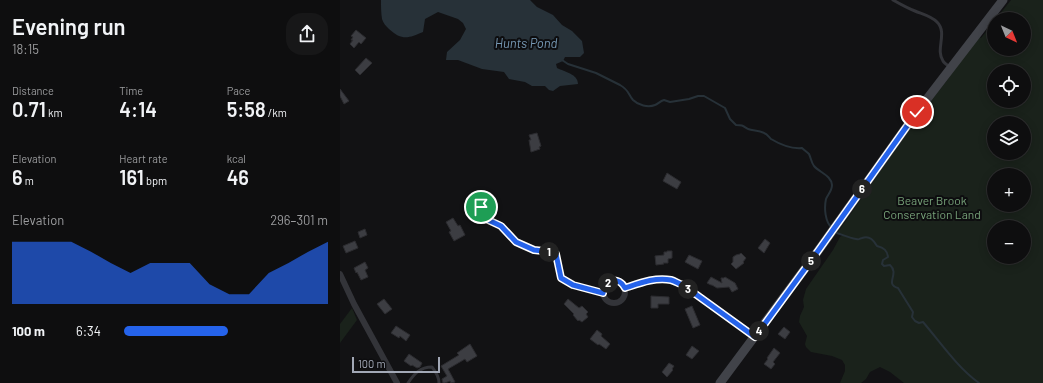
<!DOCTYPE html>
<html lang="en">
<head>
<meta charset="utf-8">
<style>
  :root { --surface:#0e0e0f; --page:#171718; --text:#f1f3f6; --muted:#9b9c9e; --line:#2e2e2f; --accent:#2563eb }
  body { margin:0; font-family:Barlow,sans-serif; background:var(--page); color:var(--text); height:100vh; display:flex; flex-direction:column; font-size:15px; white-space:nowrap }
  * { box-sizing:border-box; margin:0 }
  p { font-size:13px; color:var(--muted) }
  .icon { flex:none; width:22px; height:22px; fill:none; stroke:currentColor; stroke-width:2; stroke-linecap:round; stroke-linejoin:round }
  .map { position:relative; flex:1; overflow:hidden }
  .drawer { display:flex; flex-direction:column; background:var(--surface); width:340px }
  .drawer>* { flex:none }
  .needle { width:26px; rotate:137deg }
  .buttons { position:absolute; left:647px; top:12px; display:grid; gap:8px }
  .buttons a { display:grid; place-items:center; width:44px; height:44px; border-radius:50%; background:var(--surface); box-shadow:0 2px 10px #0003,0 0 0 1px var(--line); font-size:20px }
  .scale { position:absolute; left:12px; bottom:10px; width:88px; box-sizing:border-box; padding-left:4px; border:2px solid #a2a8b6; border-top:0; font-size:11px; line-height:14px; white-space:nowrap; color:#a2a8b6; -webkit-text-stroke:3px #0d0d0f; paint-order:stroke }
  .pin { position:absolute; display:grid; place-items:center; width:34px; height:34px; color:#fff; margin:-17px; border:2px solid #fff; border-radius:50%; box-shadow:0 1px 4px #0007 }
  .km { position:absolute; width:20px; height:20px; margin:-10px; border-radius:50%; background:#222; color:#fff; font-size:11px; line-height:20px; text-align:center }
  .round { display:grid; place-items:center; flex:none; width:42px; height:42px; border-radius:16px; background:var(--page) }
  .overview { display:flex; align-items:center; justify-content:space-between; height:68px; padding:0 12px }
  h1 { font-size:22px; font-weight:600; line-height:30px }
  .stats { display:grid; grid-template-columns:repeat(3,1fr); gap:6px; height:68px; padding:4px 12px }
  .stats div { display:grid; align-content:center }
  .stats b { font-size:20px; font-weight:600 }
  .stats small { font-size:11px; font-weight:400 }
  .stats p { font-size:11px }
  .chart { height:112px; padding:8px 12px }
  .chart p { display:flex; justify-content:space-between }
  .chart svg { width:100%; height:72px; margin-top:4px; fill:var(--accent); opacity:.7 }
  ul { padding:0 12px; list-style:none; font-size:13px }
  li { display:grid; grid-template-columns:64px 48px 1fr; align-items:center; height:30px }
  li i { height:10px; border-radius:5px; background:var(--accent) }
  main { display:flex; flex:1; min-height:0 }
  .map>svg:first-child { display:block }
</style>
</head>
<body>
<main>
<section class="drawer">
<div class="overview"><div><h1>Evening run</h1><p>18:15</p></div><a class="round"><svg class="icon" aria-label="share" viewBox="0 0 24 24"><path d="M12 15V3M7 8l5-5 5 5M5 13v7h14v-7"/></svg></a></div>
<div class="stats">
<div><p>Distance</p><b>0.71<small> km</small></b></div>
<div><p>Time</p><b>4:14</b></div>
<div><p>Pace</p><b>5:58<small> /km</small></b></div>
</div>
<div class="stats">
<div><p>Elevation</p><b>6<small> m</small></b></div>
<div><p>Heart rate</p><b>161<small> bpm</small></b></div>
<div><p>kcal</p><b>46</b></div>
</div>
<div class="chart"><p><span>Elevation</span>296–301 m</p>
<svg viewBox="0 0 160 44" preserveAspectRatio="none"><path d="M0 44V6L10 6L20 6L30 6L40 12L50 19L60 25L70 19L80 19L90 19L100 32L110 38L120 38L130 25L140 19L150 12L160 6V44z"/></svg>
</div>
<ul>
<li><b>100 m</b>6:34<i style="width:51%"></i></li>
</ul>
</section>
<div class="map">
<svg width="703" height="383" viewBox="0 0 703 383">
  <rect width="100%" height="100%" fill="#121214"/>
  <g fill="#1a221b" fill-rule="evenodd">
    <path d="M671 0H703V383H564L550 372 540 367 530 372 526 379 521 383H500L505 371V365L502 360 492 356 471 352 466 347 465 344 467 336 459 322 460 316 464 307 463 300 466 289 493 250 500 237 503 235 498 232 579 116 608 79 636 35 641 38 654 22V49H684V19H656ZM654 71H684V101H654ZM654 123H684V153H654ZM654 175H684V205H654ZM654 227H684V257H654Z"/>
    <polygon points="12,308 17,320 0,343 0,324"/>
  </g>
  <path fill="#273138" d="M41 0H190L197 7 213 15 222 25 232 31 242 41 244 53 240 57H225L223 61 216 64 217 68C225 72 238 74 238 84L220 86 213 91 209 90 205 86H192L185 82 169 79 164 72 142 69 118 60H106L107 52 120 40 126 29 123 23 118 19 98 12 85 19 83 32C69 38 62 41 49 29 46 26 43 23 42 19 41 13 41 6 41 0Z"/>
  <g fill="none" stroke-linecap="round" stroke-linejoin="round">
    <g stroke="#273138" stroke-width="2">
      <path d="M222 60 228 64 256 73 280 85C289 90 288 94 293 100 298 105 308 108 315 105 318 104 320 101 324 100L330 102 349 99 358 96H364L385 108 390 119 396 125C403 125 403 126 408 129 413 131 419 130 424 133 427 134 429 137 431 139 441 145 451 149 462 148 464 150 467 152 469 154 471 158 471 162 474 166 480 173 491 175 492 185 492 191 488 194 486 199 484 208 485 222 492 228"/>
      <path d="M495 231 497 233C503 235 510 238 516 239 521 240 517 239 522 238 530 235 534 241 537 246 544 248 547 250 548 257L543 260 542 264 544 266 550 265C560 274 544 284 558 288L573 312 572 317 575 321 579 323 583 322C601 343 617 367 639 383"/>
    </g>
  </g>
  <g fill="#3c3d42" stroke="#2c2c30">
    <polygon points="16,30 26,38 21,44 19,42 14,48 10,44 13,40 11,40 13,37 11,36"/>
    <polygon points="26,58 32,63 20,75 15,70"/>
    <polygon points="0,89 9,101 4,104 0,96"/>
    <polygon points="197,133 201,146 199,147 200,149 191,152 189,140 191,140 189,135"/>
    <polygon points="327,173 341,182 337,189 323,181"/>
    <polygon points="132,195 137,200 132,205 127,200"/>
    <polygon points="113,218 118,226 120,225 125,235 114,241 109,232 111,231 106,222"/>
    <polygon points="25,229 27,235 20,238 18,232"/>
    <polygon points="425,239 430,243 424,253 418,248"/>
    <polygon points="15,241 18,248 6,253 3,246"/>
    <polygon points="327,251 332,251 332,258 328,259 328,263 323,263 324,264 316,265 315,256 324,255 324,252 327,252"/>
    <polygon points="401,253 406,258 403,262 404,263 396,269 391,264 393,262 393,257 396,255 400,254"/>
    <polygon points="349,255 362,261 358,269 345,262"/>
    <polygon points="25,262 28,268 25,270 28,277 21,280 17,272 16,273 14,268"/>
    <polygon points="371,277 382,283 381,278 384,278 385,277 395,283 398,289 392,292 389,287 377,288 372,285 371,285 367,283"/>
    <polygon points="311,296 329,297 329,304 318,304 318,308 311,308"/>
    <polygon points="44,299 52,309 45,314 37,304"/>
    <polygon points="228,299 239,308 242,306 248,312 246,314 248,317 242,322 239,320 238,321 233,315 234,314 224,304"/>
    <polygon points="352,306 360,325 353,328 345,309"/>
    <polygon points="56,326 70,335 66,341 60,336 59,338 51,333"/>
    <polygon points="444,327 450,332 445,339 438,334"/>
    <polygon points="257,330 262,334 261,336 270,344 266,349 259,344 258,345 250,339"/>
    <polygon points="130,344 137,356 127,362 125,359 108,369 115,382 111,383 110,381 105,383 103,383 102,379 107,376 101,366 119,355 117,353"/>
    <polygon points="352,346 359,351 352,359 346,355"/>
    <polygon points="434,348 440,353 433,362 435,364 431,369 424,364 428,359 427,358"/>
    <polygon points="69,354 82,363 80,367 77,368 72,365 71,366 64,361"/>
    <polygon points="329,363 334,366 332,369 333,370 327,377 322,372"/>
  </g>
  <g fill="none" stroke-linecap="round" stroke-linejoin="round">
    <g stroke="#333439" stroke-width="3">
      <path d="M553 0C560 4 567 8 575 11 582 14 591 16 597 22 608 33 595 49 603 61 604 63 607 65 610 67"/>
      <path d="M68 383C74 374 80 367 92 367 96 372 99 377 99 383"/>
    </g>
    <g stroke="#333439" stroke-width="6">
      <polyline points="141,207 140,213 146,219 161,226 176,242 194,250 212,252 216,254 221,278 233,285 263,293"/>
      <polyline points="0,274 14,304 57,383"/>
      <circle cx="274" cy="292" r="11"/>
      <path d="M285 288C300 283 315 276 331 280 335 281 339 284 343 285L415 337"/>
    </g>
    <polyline stroke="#414349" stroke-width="9" points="380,383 478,251 577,112 663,0"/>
  </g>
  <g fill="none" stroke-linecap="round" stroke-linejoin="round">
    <defs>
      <path id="route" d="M141 207 140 213 146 219 161 226 176 242 194 250 212 252 216 254 221 278 233 285 263 293C264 279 279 276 285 288 300 283 315 277 331 280 335 281 339 284 343 285L415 337 478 251 577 112"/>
    </defs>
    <use href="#route" stroke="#fff" stroke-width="8"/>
    <use href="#route" stroke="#2563eb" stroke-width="5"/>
  </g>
  <g text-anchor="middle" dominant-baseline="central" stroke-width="4" stroke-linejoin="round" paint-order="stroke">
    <g font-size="12" fill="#77a279" stroke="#0d0d0f">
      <text x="592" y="200">Beaver Brook<tspan x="592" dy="14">Conservation Land</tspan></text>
    </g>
    <g font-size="13" font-style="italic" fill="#7698b4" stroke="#0d0d0f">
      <text x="186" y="43">Hunts Pond</text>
    </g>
  </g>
</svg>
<div class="buttons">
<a><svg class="needle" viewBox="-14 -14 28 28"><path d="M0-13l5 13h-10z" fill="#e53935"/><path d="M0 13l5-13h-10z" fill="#9b9c9e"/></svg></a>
<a><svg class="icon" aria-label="locate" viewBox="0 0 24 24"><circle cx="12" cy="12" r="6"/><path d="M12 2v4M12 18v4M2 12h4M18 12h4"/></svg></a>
<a><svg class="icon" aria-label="layers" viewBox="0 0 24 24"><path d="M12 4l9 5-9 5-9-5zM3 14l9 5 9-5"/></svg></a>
<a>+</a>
<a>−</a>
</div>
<div class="scale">100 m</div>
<div class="pin" style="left:141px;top:207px;background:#1e9e55"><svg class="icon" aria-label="arrive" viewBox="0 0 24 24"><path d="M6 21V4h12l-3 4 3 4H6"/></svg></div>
<div class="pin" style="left:577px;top:112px;background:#d93025"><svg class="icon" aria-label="check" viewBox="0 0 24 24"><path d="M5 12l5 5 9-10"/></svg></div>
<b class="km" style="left:209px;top:252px">1</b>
<b class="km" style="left:268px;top:283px">2</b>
<b class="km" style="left:348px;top:289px">3</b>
<b class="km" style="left:419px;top:331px">4</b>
<b class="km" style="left:471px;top:261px">5</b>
<b class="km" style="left:522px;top:189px">6</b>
</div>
</main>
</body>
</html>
